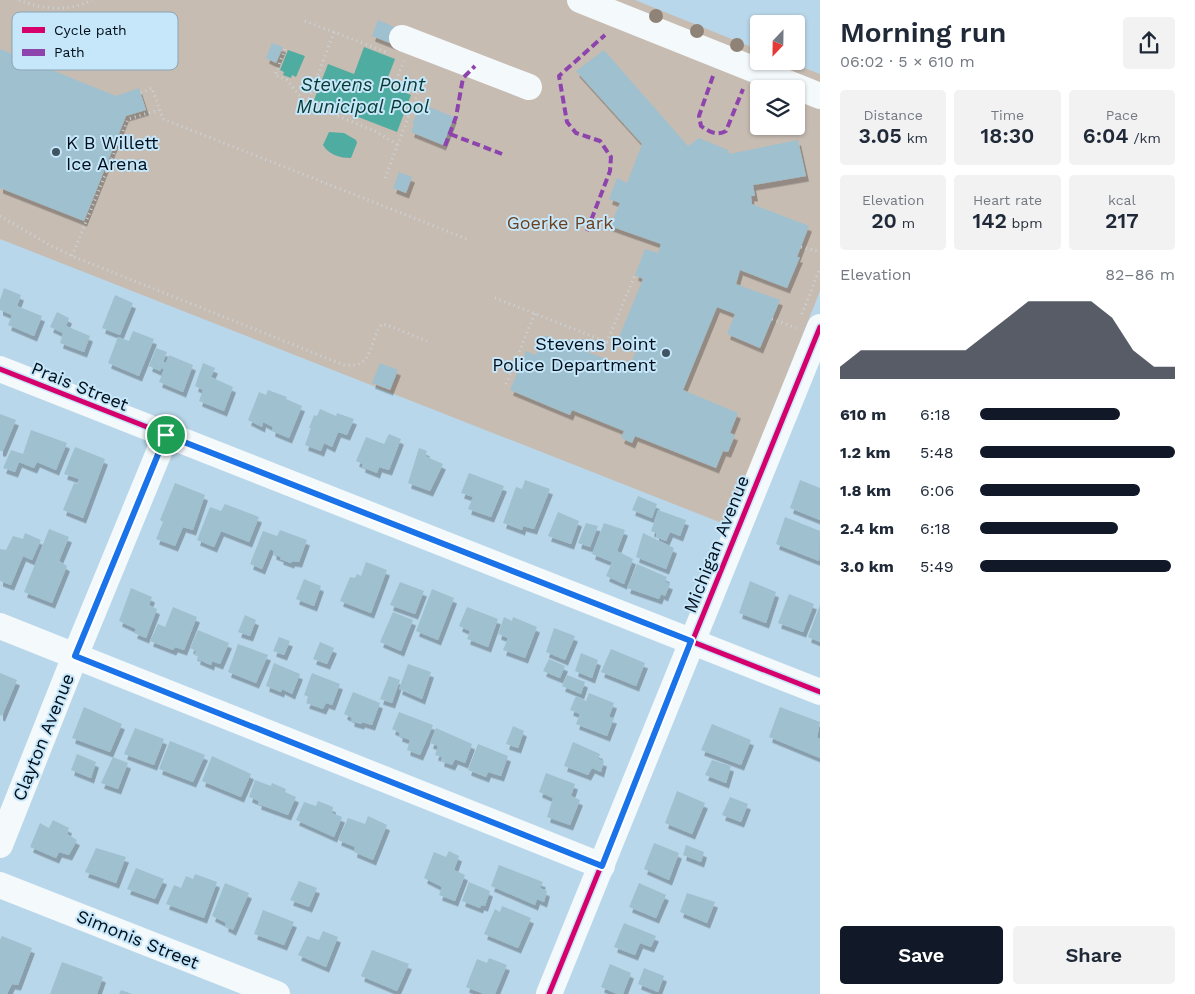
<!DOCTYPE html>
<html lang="en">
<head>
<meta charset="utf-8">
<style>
  :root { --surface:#fff; --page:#f2f2f3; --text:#1f2937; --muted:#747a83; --accent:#111827 }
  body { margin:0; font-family:"Work Sans",sans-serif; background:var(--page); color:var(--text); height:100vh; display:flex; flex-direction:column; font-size:19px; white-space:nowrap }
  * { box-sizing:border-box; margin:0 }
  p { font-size:16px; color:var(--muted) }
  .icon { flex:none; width:28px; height:28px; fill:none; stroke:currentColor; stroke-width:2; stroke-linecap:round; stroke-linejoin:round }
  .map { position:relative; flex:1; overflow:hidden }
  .panel { display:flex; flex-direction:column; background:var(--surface); width:375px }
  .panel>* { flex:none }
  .needle { width:32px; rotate:202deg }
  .buttons { position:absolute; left:750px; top:15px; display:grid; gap:10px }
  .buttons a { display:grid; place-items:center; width:55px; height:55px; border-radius:5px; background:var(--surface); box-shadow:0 1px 4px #0004; font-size:25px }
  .pin { position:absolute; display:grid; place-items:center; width:42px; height:42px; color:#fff; margin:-21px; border:2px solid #fff; border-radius:50%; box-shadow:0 1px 5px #0007 }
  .round { display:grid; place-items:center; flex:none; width:52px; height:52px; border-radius:5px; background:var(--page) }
  .summary { display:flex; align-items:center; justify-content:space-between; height:85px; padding:0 20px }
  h1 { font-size:28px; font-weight:600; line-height:38px }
  .metrics { display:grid; grid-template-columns:repeat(3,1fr); gap:8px; height:85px; padding:5px 20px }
  .metrics div { display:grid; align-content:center; border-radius:5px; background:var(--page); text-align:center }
  .metrics b { font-size:21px; font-weight:600 }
  .metrics small { font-size:14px; font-weight:400 }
  .metrics p { font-size:14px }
  .chart { height:140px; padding:10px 20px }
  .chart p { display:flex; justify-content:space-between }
  .chart svg { width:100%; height:90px; margin-top:5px; fill:var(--accent); opacity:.7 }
  .cta { display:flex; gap:10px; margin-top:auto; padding:10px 20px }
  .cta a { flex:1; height:58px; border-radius:5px; background:var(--accent); color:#fff; font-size:20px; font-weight:600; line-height:58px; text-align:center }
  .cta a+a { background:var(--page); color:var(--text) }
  ul { padding:0 20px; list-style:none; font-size:16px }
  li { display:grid; grid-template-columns:80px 60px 1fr; align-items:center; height:38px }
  li i { height:12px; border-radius:6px; background:var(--accent) }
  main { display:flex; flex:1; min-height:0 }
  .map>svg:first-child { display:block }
</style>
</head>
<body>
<main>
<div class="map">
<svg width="820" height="994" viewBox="0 0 820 994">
  <defs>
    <filter id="shadow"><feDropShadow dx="3" dy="5.5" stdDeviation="0" flood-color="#0004"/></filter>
  </defs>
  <rect width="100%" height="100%" fill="#b9d7ea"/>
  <path fill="#c7bcb2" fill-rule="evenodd" d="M0 0H635L759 50V61H787L820 74V291L727 525 0 239ZM759 89H796V126H759Z"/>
  <g fill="#4faca1">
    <polygon points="364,47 395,59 385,85 411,95 397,132 314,100 328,64 354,74"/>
    <polygon points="288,50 305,56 296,77 292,75 291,78 283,75 284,72 280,70"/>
    <path d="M329 132 344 133 356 140 357 143 351 158C340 158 329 155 323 145Z"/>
  </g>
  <g fill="#9fc0ce" filter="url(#shadow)">
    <polygon points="378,20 402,30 395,45 372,36"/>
    <polygon points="272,43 283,47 276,63 266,58"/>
    <polygon points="0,49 116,96 139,88 146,110 126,116 84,221 0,188"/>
    <polygon points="604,50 688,146 699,138 728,150 729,154 798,140 806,176 753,185 755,196 751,196 752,204 809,226 797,257 800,257 787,288 740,270 736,284 780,300 760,348 727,334 735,314 717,307 683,390 738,413 730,433 735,435 728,452 723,451 716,468 635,436 632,443 621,438 624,431 572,410 570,415 510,390 526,351 536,355 544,335 629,368 638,345 619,337 643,279 635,275 645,249 658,253 661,244 610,226 620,203 609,199 617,178 627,183 642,144 576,71"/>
    <polygon points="422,104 454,117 443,145 411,132 414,124 412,123"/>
    <polygon points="399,172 412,177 406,193 393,188"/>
    <polygon points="4,288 21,295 17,306 42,316 34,336 8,325 12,315 0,310 0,300"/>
    <polygon points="115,295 133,303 120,335 102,328"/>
    <polygon points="57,312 69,318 66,326 90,336 84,352 60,343 63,333 50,327"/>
    <polygon points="133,331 154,339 139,376 108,363 118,337 129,341"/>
    <polygon points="156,348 167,352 163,362 166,363 169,355 193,365 183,392 159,382 164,369 161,368 160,371 149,366"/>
    <polygon points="203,363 215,368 211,377 233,387 224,411 199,401 203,390 195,386"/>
    <polygon points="380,363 398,370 390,390 372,383"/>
    <polygon points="268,390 287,397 286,399 302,406 289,438 272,431 273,427 263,422 262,427 248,420 259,392 266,395"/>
    <polygon points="320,409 336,416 337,413 354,419 347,435 338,432 332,447 324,443 321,451 305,445 311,428 309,428 314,415 317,416"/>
    <polygon points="0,414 16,420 3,451 0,451"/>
    <polygon points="31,430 67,443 56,470 37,462 34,468 19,462 15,472 3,468 11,450 23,454"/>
    <polygon points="389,434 401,439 389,470 379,467 377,473 362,467 363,464 356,461 366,437 384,444"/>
    <polygon points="75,447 105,459 83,518 63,510 74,483 77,484 79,479 64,474"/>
    <polygon points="419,448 427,451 425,456 443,464 430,491 408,483"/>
    <polygon points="469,473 504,486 491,517 468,509 473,497 461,493"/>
    <polygon points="525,480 550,489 534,529 523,526 522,530 503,523 516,487 522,489"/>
    <polygon points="800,480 820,488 820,520 790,508"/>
    <polygon points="175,483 205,495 193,530 183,527 175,546 156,539 163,522 160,520"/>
    <polygon points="638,496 657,504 652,518 632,510"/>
    <polygon points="225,504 259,517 249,542 221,531 214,547 197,540 210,507 221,511"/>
    <polygon points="658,510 686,520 680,536 670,532 666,541 656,537 656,533 651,531"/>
    <polygon points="558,512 579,521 571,544 548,536"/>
    <polygon points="785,517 820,531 819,561 776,544"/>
    <polygon points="586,523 598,526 590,547 578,543"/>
    <polygon points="604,523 625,530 617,551 633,559 624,584 606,576 612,562 592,554"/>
    <polygon points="49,529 69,537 59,561 67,566 52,603 24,592"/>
    <polygon points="280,530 307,540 299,562 292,561 291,563 280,559 281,557 273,554 274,551 270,549 262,569 250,564 263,531 277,536"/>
    <polygon points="25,533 41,540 32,560 23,556 11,585 0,581 0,549 6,550 13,536 23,539"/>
    <polygon points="643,533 674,548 666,569 636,557"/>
    <polygon points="366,562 387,570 371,613 340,601 350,577 355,578 357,574 361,576"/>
    <polygon points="637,564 667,577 665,582 670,584 665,596 661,594 659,599 627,588"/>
    <polygon points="304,579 321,586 314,606 296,599"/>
    <polygon points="750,581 776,592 766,623 739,613"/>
    <polygon points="400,582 424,591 415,614 390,605"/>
    <polygon points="131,588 152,597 149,605 157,609 146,638 134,633 136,629 119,621"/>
    <polygon points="432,589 454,598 438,640 416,631"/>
    <polygon points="789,594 814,604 803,632 778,623"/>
    <polygon points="820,605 820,642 808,637"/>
    <polygon points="173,607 197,617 184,650 175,647 173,650 150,641 158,624 165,627"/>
    <polygon points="467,607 498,619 488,647 467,639 470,631 459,626"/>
    <polygon points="393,612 413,620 401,651 380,642"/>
    <polygon points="245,615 256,620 250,636 238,632"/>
    <polygon points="504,617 512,621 513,617 537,627 525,658 503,650 508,638 498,634"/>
    <polygon points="554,628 575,636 565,660 546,652"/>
    <polygon points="198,630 229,643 220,664 212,661 211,665 197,659 198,656 194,655 196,651 190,648"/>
    <polygon points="279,637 290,641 284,655 273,651"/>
    <polygon points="320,642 334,648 327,664 313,659"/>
    <polygon points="238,644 268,655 256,683 228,672"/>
    <polygon points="611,649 645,663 636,686 601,672"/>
    <polygon points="581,653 598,660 592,678 575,671"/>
    <polygon points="549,659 565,666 560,678 543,671"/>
    <polygon points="274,663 300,674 292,694 282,689 281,692 266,686"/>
    <polygon points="408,664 431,672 422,699 399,689"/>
    <polygon points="0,673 17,680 2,716 0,715"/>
    <polygon points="312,673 340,684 332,705 326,703 323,709 306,703 309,697 304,695"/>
    <polygon points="567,675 585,682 581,694 562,686"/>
    <polygon points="389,676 400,680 392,703 380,699"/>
    <polygon points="353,692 380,703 372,725 362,722 361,724 351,721 352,718 344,714"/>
    <polygon points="589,693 614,703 609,717 614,718 607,736 576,724 580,714 570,710 576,696 586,701"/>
    <polygon points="84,707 122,724 110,752 72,738"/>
    <polygon points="780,707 820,722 817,738 820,738 820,758 769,737"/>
    <polygon points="399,712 433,725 420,755 407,750 410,740 399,736 400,733 392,729"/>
    <polygon points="712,724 751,740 741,765 701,750"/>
    <polygon points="513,726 524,731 518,748 506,744"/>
    <polygon points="135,728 164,739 154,765 124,754"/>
    <polygon points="436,728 472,744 465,763 455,759 452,765 441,761 442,757 435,755 438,746 430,743"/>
    <polygon points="170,741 205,755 193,782 159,769"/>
    <polygon points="573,742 600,754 598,759 604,761 601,772 592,768 588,775 564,766"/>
    <polygon points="478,744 508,756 501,776 488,772 486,777 468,770"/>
    <polygon points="77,754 96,762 91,778 71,770"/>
    <polygon points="212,756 251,774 241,797 202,781"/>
    <polygon points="113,757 128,763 118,789 101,783"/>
    <polygon points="712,760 731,766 726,783 705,775"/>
    <polygon points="546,773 575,784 571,796 580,800 570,825 547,817 553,798 539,792"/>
    <polygon points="255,780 271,786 272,783 286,789 285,792 296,797 288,815 258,804 259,801 249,797"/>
    <polygon points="677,791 705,803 692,834 665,823"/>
    <polygon points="730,797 748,804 741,822 722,815"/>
    <polygon points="318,801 333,807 332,813 342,817 334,837 296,820 304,802 316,806"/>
    <polygon points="368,816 387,825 373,860 354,852 355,847 338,840 348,818 365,824"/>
    <polygon points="53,820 69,828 67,834 77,840 69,855 59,852 56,858 30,847 40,823 49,828"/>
    <polygon points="654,843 679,853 669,880 644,869"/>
    <polygon points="686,845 704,852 701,862 683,855"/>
    <polygon points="96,848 126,857 116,883 85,872"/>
    <polygon points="449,851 459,856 454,870 465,875 455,901 439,895 442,887 424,878 434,852 446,857"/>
    <polygon points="499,865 543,882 540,888 547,891 544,902 537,899 535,905 491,886"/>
    <polygon points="136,868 164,879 155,899 127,889"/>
    <polygon points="195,874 217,882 204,918 166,904 174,885 181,888 186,876 193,879"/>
    <polygon points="299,881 317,888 309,907 290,900"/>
    <polygon points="469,882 490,891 485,906 481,905 480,908 462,901"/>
    <polygon points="225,883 249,893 233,930 225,926 226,923 212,916"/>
    <polygon points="639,883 666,895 656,918 629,907"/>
    <polygon points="687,893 715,902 707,923 680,912"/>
    <polygon points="502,906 531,918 518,948 484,934 495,909 500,912"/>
    <polygon points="263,910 294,922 284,945 254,934"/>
    <polygon points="624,923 656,936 651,947 640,943 635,955 614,947"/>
    <polygon points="323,931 338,937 326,967 298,955 307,936 319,940"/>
    <polygon points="2,936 32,948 18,985 12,984 7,994 0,994 0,940"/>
    <polygon points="372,950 409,964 397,991 361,976"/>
    <polygon points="489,958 507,965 495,994 484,994 466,987 477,959 487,963"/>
    <polygon points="62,962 103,977 97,994 50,994"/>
    <polygon points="610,964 631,973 623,994 617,994 601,987"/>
    <polygon points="644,968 664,976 658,992 638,984"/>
    <polygon points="121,990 132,994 119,994"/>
  </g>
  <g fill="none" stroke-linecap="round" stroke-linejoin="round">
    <g stroke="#cbd4da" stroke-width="3" stroke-dasharray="1 4" stroke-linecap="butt">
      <path d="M19 0C43 10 68 12 92 0"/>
      <polyline points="305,21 386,52"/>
      <polyline points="334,32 307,104 375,131 398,145"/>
      <polyline points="285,49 275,75 287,80 306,104"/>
      <polyline points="141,93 152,88 163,119 467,239"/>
      <polyline points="385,178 418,92 395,83 404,61"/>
      <path d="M0 216 48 244 72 256 344 365C375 369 368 341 382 324L387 325 427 341"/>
      <polyline points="801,247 820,252"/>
      <polyline points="72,256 128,119 159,110"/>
      <polyline points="495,298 607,342 635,275"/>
      <polyline points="802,314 820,268"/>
      <polyline points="772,319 796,328"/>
      <polyline points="506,384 535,313"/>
    </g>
    <g stroke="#f4f9fc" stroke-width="26">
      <polyline points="580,0 820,96"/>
      <polyline points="402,38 529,87"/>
      <polyline points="0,369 820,692"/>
      <polyline points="0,626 602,866"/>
      <polyline points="0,845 75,656 166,435"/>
      <polyline points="0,885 277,994"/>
      <polyline points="549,994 820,327"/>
    </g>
    <g stroke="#8e44ad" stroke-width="4" stroke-dasharray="8 4" stroke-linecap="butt">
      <path d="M713 76 699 116 701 126C709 132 717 136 726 131L743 89"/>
      <polyline points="450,134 502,154"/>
      <polyline points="445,146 456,117 463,78 475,66"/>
      <polyline points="587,231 610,171 611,157 600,141 576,133 567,122 559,76 605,35"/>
    </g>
    <defs>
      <g id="cycleway">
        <polyline points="0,369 820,692"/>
        <polyline points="549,994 820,327"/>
      </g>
    </defs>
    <use href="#cycleway" stroke="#c6e6fa" stroke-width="8"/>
    <use href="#cycleway" stroke="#d6006c" stroke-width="5"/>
  </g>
  <g fill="#8f8378">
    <circle cx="656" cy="16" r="7"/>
    <circle cx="697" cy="31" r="7"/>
    <circle cx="737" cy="45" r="7"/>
  </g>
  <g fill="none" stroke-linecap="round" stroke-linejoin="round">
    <defs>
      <polygon id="route" points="166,435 691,641 602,866 75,656"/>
    </defs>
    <use href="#route" stroke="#fff" stroke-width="10"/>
    <use href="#route" stroke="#1a73e8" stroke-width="6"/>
  </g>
  <g fill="#415462" stroke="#c6e6fa" stroke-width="2">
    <circle cx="56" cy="152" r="5"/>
    <circle cx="666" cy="353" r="5"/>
  </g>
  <g text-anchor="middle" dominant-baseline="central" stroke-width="4" stroke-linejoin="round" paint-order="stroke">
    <g font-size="18" fill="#000e19" stroke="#c6e6fa" text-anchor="start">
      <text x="66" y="142">K B Willett<tspan x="66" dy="21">Ice Arena</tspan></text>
      <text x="656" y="343" text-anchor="end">Stevens Point<tspan x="656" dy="21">Police Department</tspan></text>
    </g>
    <g font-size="18" fill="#6d3f1a" stroke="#c6e6fa">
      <text x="560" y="222">Goerke Park</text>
    </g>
    <g font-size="18" fill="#000e19" stroke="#c6e6fa">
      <text transform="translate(80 386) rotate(22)">Prais Street</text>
      <text transform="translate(716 544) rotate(-68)">Michigan Avenue</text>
      <text transform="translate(43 737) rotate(-68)">Clayton Avenue</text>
      <text transform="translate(138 939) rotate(22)">Simonis Street</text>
    </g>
    <g font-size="19" font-style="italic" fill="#083b31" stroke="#c6e6fa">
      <text x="363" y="84">Stevens Point<tspan x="363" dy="22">Municipal Pool</tspan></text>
    </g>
  </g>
  <rect x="12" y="12" width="166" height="58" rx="8" fill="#c6e6fa" stroke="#8ba5b6" stroke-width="1"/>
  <rect x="22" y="27" width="23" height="6" fill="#d6006c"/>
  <rect x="22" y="49" width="23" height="7" fill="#8e44ad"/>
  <g font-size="14" fill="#000e19">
    <text x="54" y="35">Cycle path</text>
    <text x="54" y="57">Path</text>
  </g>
</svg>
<div class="buttons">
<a><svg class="needle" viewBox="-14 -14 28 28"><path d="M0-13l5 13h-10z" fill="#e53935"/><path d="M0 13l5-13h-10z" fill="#747a83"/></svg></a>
<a><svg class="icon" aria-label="layers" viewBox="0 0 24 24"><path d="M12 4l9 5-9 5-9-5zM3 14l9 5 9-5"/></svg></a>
</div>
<div class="pin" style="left:166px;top:435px;background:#1e9e55"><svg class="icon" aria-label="arrive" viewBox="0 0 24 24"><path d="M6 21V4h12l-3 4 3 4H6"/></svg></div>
</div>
<section class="panel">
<div class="summary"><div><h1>Morning run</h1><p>06:02 · 5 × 610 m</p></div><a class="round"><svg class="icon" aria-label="share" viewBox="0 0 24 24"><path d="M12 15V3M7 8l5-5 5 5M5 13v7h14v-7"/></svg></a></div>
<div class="metrics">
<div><p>Distance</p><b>3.05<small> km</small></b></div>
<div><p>Time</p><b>18:30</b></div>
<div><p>Pace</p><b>6:04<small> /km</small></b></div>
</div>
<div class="metrics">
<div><p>Elevation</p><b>20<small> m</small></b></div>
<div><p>Heart rate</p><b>142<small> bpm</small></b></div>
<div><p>kcal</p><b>217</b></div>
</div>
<div class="chart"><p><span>Elevation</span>82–86 m</p>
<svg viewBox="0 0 160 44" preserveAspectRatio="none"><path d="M0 44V38L10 30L20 30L30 30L40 30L50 30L60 30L70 22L80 14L90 6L100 6L110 6L120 6L130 14L140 30L150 38L160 38V44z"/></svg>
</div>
<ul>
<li><b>610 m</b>6:18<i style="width:72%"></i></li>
<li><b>1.2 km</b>5:48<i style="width:100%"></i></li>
<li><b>1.8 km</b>6:06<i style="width:82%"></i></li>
<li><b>2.4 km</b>6:18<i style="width:71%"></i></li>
<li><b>3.0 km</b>5:49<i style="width:98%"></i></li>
</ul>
<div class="cta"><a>Save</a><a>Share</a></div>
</section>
</main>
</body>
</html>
